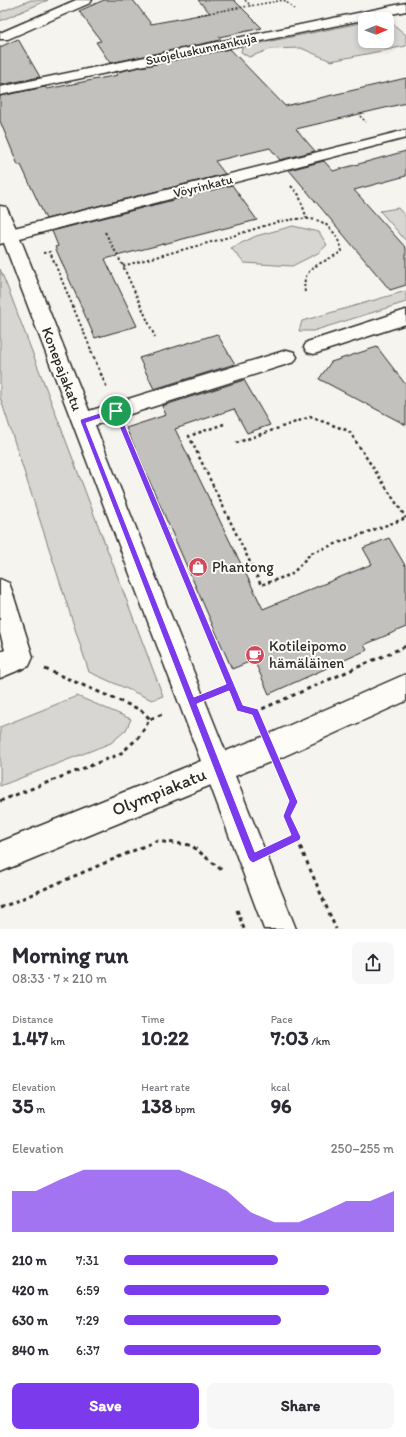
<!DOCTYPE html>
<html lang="en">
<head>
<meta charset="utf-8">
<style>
  :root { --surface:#fff; --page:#f7f7f7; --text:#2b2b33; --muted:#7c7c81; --accent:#7c3aed }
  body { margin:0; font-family:Itim,sans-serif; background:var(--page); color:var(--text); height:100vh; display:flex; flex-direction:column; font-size:15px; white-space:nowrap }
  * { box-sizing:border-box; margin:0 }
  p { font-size:13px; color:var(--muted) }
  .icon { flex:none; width:22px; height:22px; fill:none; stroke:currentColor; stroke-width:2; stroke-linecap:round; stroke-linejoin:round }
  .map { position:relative; height:929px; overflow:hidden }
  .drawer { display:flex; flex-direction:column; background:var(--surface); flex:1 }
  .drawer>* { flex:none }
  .needle { width:26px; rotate:89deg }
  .tools { position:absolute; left:358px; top:12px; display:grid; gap:8px }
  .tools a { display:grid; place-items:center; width:36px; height:36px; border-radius:8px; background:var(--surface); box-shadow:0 2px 6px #0003; font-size:20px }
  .pin { position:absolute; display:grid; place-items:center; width:34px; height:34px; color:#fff; margin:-17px; border:2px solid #fff; border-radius:50%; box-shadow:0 1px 4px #0007 }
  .round { display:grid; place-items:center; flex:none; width:42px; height:42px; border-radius:8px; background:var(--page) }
  .headline { display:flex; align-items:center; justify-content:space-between; height:68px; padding:0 12px }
  h1 { font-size:22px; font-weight:800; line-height:30px }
  .figures { display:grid; grid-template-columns:repeat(3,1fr); gap:6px; height:68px; padding:4px 12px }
  .figures div { display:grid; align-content:center }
  .figures b { font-size:20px; font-weight:800 }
  .figures small { font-size:11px; font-weight:400 }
  .figures p { font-size:11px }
  .chart { height:112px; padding:8px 12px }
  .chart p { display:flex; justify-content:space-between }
  .chart svg { width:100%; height:72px; margin-top:4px; fill:var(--accent); opacity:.7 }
  .primary-button { display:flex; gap:8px; margin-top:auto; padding:8px 12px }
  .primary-button a { flex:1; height:46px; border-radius:8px; background:var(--accent); color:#fff; font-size:16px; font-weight:800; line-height:46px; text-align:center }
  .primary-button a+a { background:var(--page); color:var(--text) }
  ul { padding:0 12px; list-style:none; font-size:13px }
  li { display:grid; grid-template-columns:64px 48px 1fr; align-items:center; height:30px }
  li i { height:10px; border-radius:5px; background:var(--accent) }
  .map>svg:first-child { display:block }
</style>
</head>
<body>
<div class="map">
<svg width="406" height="929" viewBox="0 0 406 929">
  <rect width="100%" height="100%" fill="#f5f4ef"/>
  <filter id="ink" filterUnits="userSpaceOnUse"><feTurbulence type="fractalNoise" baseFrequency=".025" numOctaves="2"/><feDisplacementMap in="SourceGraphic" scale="8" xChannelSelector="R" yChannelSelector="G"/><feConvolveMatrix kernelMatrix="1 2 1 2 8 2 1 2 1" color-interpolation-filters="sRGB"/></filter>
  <g filter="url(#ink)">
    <g fill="#d7d6d2" stroke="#81807e">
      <polygon points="31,0 48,0 0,21 0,12"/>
      <polygon points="386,18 406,35 406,46 331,61 301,48 271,49 249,57 241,52 242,47 365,22 365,41 387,41 387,19 380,19"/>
      <polygon points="398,208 406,217 406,241 380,211"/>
      <polygon points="293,226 319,232 327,245 318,253 292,266 244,263 231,248 256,236"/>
      <polygon points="0,269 9,291 163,696 152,700 89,672 0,397"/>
      <polygon points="406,291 406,302 313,331 299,331 302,321"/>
      <polygon points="77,696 131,719 126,730 111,743 0,786 0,727"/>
    </g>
    <g fill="#c2c1be" stroke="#2b2b2b">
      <polygon points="104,0 133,0 151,24 210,13 198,0 234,0 262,28 219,37 221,40 110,63 96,42 101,41 79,11"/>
      <polygon points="18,39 40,77 0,85 0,47"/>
      <polygon points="230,49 285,106 406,78 406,103 296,129 315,151 280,160 270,148 215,161 225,174 46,219 21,165 18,165 0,121 0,96 45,87 47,89 118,75 116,72"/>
      <polygon points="406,151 406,176 354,190 406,248 406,285 390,290 289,170 324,161 333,171"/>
      <polygon points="232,185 257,220 105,259 137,326 95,338 55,247 58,246 52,231"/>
      <polygon points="217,334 235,364 154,389 139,358"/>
      <polygon points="377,347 406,385 406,425 319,379 331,362"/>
      <polygon points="244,380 270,425 247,433 234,409 175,429 263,609 372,564 363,548 389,538 406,567 406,627 364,645 367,650 269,694 254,660 232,669 126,428 166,415 162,406"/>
    </g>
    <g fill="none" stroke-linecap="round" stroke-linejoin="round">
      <defs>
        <g id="minor">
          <polygon points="76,0 92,0 90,3 8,39 0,39 0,33"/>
          <polygon points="406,3 406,11 0,95 0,87"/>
          <polygon points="0,206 6,207 19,235 16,239 0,244"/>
          <polygon points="406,310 406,324 314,354 307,352 304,347 307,342"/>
          <polygon points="287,350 294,352 297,357 294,362 83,429 76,427 72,421 76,415"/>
          <polygon points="0,579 9,583 12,591 33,657 29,666 0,678 0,652 5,650 0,633"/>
          <polygon points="406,674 406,701 280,758 235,776 296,929 264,929 204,768 208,758 265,736"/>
        </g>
        <polygon id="major" points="406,130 406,138 20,238 232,768 228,778 0,872 0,842 201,761 1,235 4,231 10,229"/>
      </defs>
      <use href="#minor" stroke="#2b2b2b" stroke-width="3"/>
      <use href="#major" stroke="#2b2b2b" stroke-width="3"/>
      <g stroke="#2b2b2b" stroke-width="1.5" stroke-dasharray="2 2" stroke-linecap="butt">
        <polyline points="245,0 251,6"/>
        <polyline points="284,0 294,9"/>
        <polyline points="197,15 284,0"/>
        <polyline points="360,116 366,122"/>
      </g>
      <g stroke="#2b2b2b" stroke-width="2" stroke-dasharray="2.5 2.5" stroke-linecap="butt">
        <polyline points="291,186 299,195 307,219"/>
        <polyline points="105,232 123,266 155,337"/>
        <polyline points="43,253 50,252 92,352"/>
        <path d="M123 266C158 256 194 247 229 237 254 230 290 214 316 220 331 224 338 237 342 251 325 264 300 265 305 292"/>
      </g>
      <g stroke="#2b2b2b" stroke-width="2.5" stroke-dasharray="3 3" stroke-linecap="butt">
        <polyline points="91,351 107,388"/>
        <polyline points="224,424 189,436 261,585 292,574 311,553 406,518"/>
        <polyline points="126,434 197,605"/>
        <polyline points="236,443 310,417 349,431 406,518"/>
      </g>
      <g stroke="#2b2b2b" stroke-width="3" stroke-dasharray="4 4" stroke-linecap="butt">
        <polyline points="197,604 240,708 255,712 258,720"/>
        <polyline points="45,669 141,710 150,719"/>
        <polyline points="220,690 231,686"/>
        <polyline points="255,712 406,646"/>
        <polyline points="281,774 294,802 287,816 336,929"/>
        <polyline points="0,801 120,754 138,738 150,719 165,713"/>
        <polyline points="281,845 296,837"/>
        <polyline points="0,908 156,841 191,845 224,872"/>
        <polyline points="237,910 244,929"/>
      </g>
      <use href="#minor" fill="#fdfcf7" fill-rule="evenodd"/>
      <use href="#major" fill="#fdfcf7" fill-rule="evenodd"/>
    </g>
  </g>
  <path fill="#7c3aed" stroke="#fff" fill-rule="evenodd" d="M116 408 119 411 243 705 258 709 298 802 291 816 301 837 300 840 253 863 250 861 248 858 80 421 81 419ZM114 414 226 684 194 697 86 423ZM229 691 237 711 252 715 289 801 283 816 291 835 255 852 197 704Z"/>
  <defs>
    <symbol id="shop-disc" viewBox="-11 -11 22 22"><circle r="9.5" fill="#d1495b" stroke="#fdfcf7"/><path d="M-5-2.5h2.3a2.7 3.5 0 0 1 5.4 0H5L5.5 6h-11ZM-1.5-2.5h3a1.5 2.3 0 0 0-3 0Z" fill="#fff"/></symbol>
    <symbol id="cafe-disc" viewBox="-11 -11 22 22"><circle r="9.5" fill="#d1495b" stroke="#fdfcf7"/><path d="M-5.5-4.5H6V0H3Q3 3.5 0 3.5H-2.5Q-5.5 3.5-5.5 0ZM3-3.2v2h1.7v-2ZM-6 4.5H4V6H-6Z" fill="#fff"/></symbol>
  </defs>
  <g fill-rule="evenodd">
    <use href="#shop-disc" x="187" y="556" width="22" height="22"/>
    <use href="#cafe-disc" x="244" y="644" width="22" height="22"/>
  </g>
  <g text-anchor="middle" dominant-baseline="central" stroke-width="4" stroke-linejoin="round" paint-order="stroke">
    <g font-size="13" fill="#2b2b2b" stroke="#fdfcf7">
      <text transform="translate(201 49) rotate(-12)">Suojeluskunnankuja</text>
      <text transform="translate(203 186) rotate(-14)">Vöyrinkatu</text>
    </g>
    <g font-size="15" fill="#2b2b2b" stroke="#fdfcf7">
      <text transform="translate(62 369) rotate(69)">Konepajakatu</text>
    </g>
    <g font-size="15" fill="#2b2b2b" stroke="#fdfcf7" text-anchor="start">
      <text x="212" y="567">Phantong</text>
      <text x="269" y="646">Kotileipomo<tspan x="269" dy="17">hämäläinen</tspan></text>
    </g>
    <g font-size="18" fill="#2b2b2b" stroke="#fdfcf7">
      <text transform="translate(159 792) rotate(-22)">Olympiakatu</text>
    </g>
  </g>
</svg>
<div class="tools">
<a><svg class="needle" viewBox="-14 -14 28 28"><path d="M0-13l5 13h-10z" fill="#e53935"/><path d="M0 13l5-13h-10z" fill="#7c7c81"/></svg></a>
</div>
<div class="pin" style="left:116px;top:411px;background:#1e9e55"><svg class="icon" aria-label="arrive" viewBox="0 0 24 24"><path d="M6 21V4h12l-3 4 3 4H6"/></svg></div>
</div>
<section class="drawer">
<div class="headline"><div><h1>Morning run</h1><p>08:33 · 7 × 210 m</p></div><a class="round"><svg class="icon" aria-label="share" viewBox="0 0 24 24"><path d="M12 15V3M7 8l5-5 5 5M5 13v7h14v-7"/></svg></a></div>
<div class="figures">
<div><p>Distance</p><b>1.47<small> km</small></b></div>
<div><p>Time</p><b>10:22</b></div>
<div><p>Pace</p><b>7:03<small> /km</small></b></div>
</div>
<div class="figures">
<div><p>Elevation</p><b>35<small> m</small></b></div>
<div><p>Heart rate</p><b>138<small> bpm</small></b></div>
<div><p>kcal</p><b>96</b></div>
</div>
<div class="chart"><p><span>Elevation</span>250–255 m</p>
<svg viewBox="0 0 160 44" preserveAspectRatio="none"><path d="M0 44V19L10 19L20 12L30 6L40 6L50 6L60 6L70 6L80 12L90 19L100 32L110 38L120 38L130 32L140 25L150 25L160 19V44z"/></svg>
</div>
<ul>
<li><b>210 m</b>7:31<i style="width:57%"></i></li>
<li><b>420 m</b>6:59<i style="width:76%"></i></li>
<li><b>630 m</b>7:29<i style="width:58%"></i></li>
<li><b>840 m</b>6:37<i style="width:95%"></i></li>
</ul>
<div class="primary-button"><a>Save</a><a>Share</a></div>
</section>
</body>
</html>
